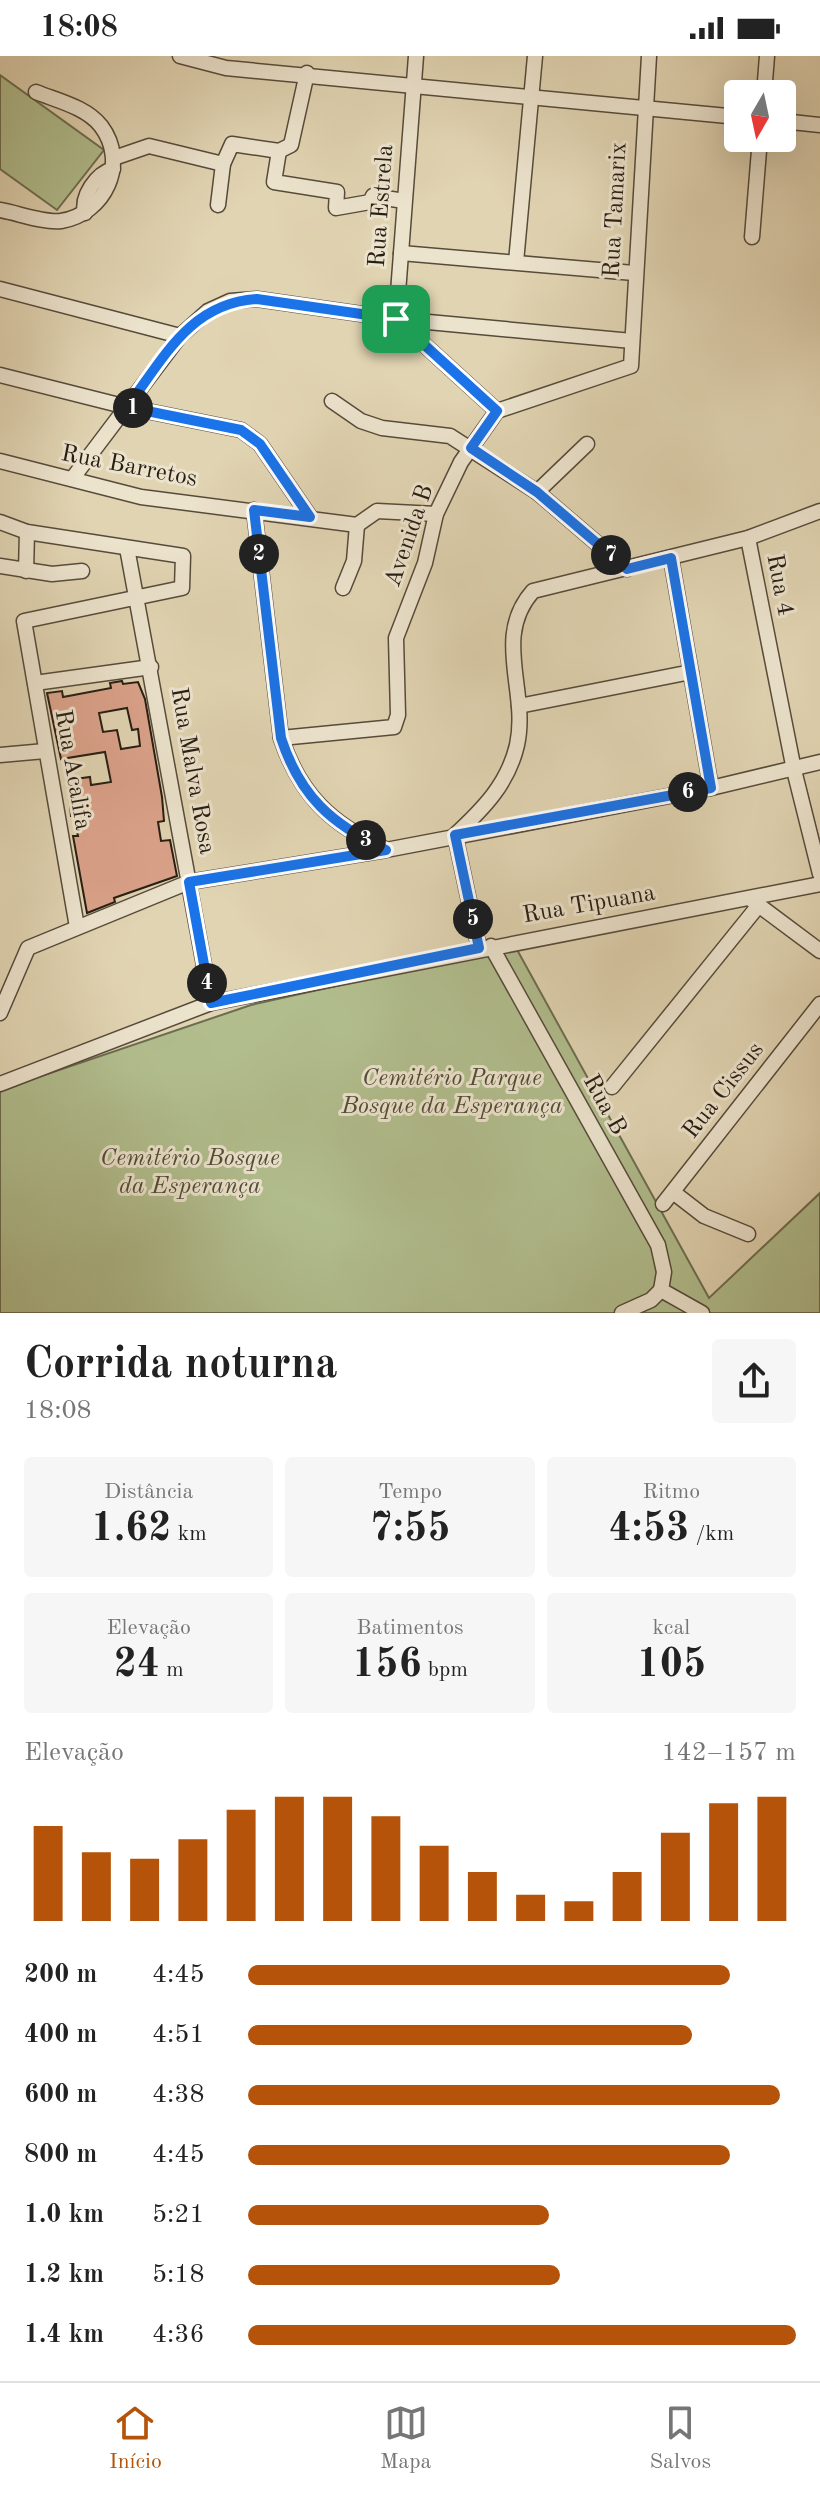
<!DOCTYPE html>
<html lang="pt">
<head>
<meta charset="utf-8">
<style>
  :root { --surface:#fff; --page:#f6f6f6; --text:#222; --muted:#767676; --line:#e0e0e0; --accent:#b45309 }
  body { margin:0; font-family:"Old Standard TT",serif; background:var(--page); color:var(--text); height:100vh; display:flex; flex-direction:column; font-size:30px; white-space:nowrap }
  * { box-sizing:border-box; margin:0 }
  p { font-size:26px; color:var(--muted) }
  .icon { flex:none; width:44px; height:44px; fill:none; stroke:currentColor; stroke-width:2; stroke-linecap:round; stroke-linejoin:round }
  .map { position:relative; height:1257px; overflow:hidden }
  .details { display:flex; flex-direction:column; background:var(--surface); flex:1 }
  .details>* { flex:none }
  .needle { width:52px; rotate:189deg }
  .controls { position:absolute; left:724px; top:24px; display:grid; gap:16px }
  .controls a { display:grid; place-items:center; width:72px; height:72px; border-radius:8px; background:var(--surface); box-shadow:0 8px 32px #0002; font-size:40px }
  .pin { position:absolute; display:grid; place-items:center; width:68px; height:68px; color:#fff; margin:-34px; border-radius:16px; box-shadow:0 4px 12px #0006 }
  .km { position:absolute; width:40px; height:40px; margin:-20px; border-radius:50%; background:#222; color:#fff; font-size:22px; line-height:40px; text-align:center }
  .round { display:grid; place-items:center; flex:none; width:84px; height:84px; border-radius:8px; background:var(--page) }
  .overview { display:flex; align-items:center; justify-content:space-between; height:136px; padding:0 24px }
  h1 { font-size:44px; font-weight:700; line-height:60px }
  .stats { display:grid; grid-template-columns:repeat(3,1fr); gap:12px; height:136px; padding:8px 24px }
  .stats div { display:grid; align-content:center; border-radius:8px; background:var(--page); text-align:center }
  .stats b { font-size:40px; font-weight:700 }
  .stats small { font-size:22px; font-weight:400 }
  .stats p { font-size:22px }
  .chart { height:224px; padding:16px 24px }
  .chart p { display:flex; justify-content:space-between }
  .chart svg { width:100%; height:144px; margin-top:8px; stroke:var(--accent); stroke-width:6 }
  ul { padding:0 24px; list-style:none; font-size:26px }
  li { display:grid; grid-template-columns:128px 96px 1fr; align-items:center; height:60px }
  li i { height:20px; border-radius:10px; background:var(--accent) }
  .status { display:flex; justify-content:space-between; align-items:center; height:56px; padding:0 40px; background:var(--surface); direction:ltr }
  .status svg { height:22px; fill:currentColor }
  .dock { display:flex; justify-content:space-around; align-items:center; height:112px; border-top:2px solid var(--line); background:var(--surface); font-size:22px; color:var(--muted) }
  .dock a { display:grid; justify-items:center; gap:4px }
  .dock .current { color:var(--accent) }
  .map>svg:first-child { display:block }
</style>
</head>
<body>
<div class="status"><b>18:08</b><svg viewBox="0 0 49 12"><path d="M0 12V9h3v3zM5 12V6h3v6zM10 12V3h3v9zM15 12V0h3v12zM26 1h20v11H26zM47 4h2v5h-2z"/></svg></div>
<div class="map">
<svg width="820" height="1257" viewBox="0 0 820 1257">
  <rect width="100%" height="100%" fill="#e1d4b2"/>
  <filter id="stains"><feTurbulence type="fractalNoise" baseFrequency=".0025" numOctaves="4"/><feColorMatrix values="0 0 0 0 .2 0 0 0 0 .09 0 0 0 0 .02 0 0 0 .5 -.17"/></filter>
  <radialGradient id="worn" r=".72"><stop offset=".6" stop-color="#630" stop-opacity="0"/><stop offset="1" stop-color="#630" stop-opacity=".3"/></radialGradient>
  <g fill="#b1bd8d" stroke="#6c6d50" stroke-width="2">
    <polygon points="0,19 104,94 57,154 0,113"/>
    <polygon points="515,890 709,1242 820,1137 820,1257 0,1257 0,1034 251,949"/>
  </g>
  <path fill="#dba28a" stroke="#271d13" stroke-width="2" fill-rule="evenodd" d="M122 625 123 628 138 626 145 643 162 741 164 765 158 766 161 785 170 784 177 820 114 842 115 846 87 857 73 780H78L74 760H71L68 724 90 721 91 729 111 726 105 696 61 703 47 637 62 635 63 641 111 632 110 627ZM127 652 132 674 138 673 140 690 121 693 117 674 103 676 99 657Z"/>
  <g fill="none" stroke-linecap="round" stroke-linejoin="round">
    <defs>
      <g id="minor">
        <polyline points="180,0 226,12 738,61"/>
        <polyline points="416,0 396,263 497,355"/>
        <polyline points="764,38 767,0"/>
        <polyline points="782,65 820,69"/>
        <polyline points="279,95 274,126 337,136 336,152 370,146 373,140 404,145"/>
        <polyline points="114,102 149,90 223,108"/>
        <polyline points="218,149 223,108 232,88 279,95 291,89 307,17"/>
        <path d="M0 154C18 157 43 167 61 165 105 158 129 107 101 70 86 51 58 45 36 36"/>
        <path d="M85 157C81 140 96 118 113 113"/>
        <polyline points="752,181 760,82"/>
        <polyline points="401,197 634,217"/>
        <polyline points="516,206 535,0"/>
        <polyline points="0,233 180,280"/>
        <polyline points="0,319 127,351 241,374 260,388 310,461"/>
        <polyline points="332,345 361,365 382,372 450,380 537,436 627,513"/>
        <polyline points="0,405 141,441 357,469 377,455 436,458"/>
        <polyline points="72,423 180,280 208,255 230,245 257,243 396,263 632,285"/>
        <polyline points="537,436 587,388"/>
        <path d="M254 454 281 682C300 739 331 768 385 793"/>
        <polyline points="0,466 27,476 183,500 182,532 24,565 77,871"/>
        <polyline points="748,482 794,714 820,818"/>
        <polyline points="127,492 211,947"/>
        <polyline points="671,502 711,732"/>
        <polyline points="0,510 52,518 82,515"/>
        <polyline points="26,515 27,476"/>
        <polyline points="343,532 354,505 357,469"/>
        <polyline points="35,627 151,611"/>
        <polyline points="519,650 691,616"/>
        <polyline points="281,682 394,671 398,659 396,582 425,507 436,458 461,406 497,355 631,310 649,0"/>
        <polyline points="0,699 45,695"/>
        <polyline points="753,845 820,895"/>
        <polyline points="491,890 658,1189 664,1216 661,1234"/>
        <path d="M479 892 455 779C483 753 508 728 517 689 529 635 492 581 533 535L748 482 820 455"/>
        <polyline points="0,957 28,892 189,826 386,794 711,732 820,706"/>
        <polyline points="0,1028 211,947 820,828"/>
        <polyline points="612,1031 759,849"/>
        <polyline points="673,1136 704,1160 748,1178"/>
        <polyline points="663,1148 820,948"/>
        <polyline points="661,1234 702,1257"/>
        <polyline points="622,1257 651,1244 661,1234"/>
      </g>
    </defs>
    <use href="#minor" stroke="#564b3b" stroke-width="17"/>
    <use href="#minor" stroke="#ece3cd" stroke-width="14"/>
  </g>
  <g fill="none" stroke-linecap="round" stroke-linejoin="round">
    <defs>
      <path id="route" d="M257 243 396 263 497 355 471 392 537 436 627 513 671 502 711 732 455 779 479 892 211 947 189 826 386 794C331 768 300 740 281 682L254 454 310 461 260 388 241 374 127 351C164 302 190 247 257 243Z"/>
    </defs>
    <use href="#route" stroke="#fff" stroke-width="16"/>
    <use href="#route" stroke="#1a73e8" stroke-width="10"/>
  </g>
  <g text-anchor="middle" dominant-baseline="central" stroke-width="6" stroke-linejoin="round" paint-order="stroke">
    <g font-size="24" fill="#271d13" stroke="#ece3cd">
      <text transform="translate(382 150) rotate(-86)">Rua Estrela</text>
      <text transform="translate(616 154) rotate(-87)">Rua Tamarix</text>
      <text transform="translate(129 411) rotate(11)">Rua Barretos</text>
      <text transform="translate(410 480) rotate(-71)">Avenida B</text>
      <text transform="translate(779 529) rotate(79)">Rua 4</text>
      <text transform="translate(72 714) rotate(80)">Rua Acalifa</text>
      <text transform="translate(192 715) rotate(80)">Rua Malva Rosa</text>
      <text transform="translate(589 849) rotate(-10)">Rua Tipuana</text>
      <text transform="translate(724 1035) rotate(-52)">Rua Cissus</text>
      <text transform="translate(604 1049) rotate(61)">Rua B</text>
    </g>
    <g font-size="24" font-style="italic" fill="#504d38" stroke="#ece3cd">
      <text x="452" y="1023">Cemitério Parque<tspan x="452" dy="28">Bosque da Esperança</tspan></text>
      <text x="190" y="1103">Cemitério Bosque<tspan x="190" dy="28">da Esperança</tspan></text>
    </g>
  </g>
  <rect width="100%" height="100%" filter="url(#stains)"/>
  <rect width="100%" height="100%" fill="url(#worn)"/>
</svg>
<div class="controls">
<a><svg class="needle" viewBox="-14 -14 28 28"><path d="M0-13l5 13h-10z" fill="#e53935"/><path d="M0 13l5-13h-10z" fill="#767676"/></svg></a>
</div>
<div class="pin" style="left:396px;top:263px;background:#1e9e55"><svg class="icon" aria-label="arrive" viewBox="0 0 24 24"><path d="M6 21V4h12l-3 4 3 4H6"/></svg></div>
<b class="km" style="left:133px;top:352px">1</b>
<b class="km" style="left:259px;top:498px">2</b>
<b class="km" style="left:366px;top:784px">3</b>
<b class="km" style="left:207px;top:927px">4</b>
<b class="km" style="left:473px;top:863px">5</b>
<b class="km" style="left:688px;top:736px">6</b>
<b class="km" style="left:611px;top:499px">7</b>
</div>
<section class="details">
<div class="overview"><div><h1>Corrida noturna</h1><p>18:08</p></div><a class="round"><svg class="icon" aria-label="share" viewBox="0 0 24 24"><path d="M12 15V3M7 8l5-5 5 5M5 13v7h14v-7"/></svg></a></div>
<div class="stats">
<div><p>Distância</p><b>1.62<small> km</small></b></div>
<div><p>Tempo</p><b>7:55</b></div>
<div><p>Ritmo</p><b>4:53<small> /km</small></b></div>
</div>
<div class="stats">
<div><p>Elevação</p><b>24<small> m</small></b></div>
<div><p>Batimentos</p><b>156<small> bpm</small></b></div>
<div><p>kcal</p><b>105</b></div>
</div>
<div class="chart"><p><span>Elevação</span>142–157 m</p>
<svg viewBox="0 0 160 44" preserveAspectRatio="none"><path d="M5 44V15M15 44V23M25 44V25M35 44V19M45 44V10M55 44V6M65 44V6M75 44V12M85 44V21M95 44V29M105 44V36M115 44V38M125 44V29M135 44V17M145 44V8M155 44V6"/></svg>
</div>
<ul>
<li><b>200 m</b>4:45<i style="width:88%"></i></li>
<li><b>400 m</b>4:51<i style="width:81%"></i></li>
<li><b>600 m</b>4:38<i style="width:97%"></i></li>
<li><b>800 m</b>4:45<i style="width:88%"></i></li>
<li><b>1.0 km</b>5:21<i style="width:55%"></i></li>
<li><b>1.2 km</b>5:18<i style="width:57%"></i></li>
<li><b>1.4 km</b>4:36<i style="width:100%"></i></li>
</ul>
</section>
<nav class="dock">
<a class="current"><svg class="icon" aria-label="home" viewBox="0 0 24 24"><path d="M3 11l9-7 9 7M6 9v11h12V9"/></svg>Início</a>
<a><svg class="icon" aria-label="map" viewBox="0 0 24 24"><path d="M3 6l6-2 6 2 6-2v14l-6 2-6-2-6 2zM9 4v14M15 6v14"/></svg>Mapa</a>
<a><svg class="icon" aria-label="saved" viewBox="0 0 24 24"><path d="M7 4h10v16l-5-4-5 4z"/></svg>Salvos</a>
</nav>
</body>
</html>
